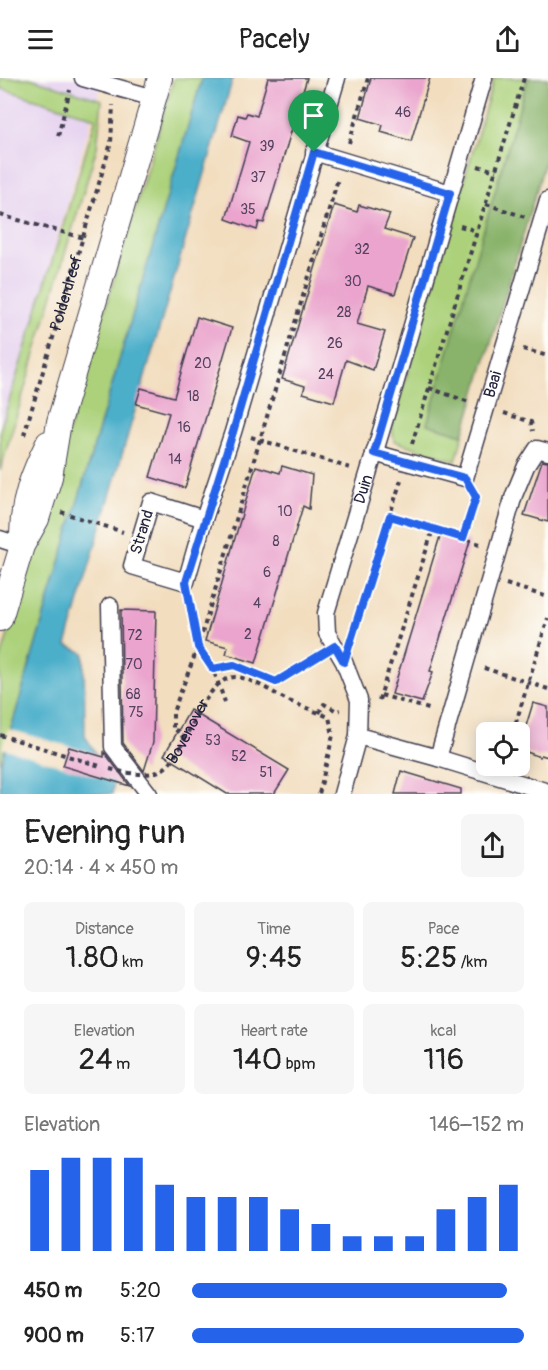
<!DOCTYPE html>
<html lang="en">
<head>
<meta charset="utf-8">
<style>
  :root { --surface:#fff; --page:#f6f6f6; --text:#222; --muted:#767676; --accent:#2563eb }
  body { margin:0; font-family:Pangolin,sans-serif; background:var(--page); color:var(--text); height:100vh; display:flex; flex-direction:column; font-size:22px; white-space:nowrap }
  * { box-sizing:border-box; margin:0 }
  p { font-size:20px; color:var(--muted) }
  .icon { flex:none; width:33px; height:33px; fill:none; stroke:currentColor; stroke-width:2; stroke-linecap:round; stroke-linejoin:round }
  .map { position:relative; height:716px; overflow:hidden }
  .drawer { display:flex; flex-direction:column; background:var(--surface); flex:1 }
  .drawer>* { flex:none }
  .buttons { position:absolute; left:476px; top:644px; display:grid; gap:12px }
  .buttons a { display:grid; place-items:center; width:54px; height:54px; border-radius:9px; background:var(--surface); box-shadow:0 3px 15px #0003; font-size:30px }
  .pin { position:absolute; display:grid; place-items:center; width:51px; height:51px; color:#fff; margin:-62px -26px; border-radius:50% 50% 50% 0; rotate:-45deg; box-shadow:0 0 6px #0007 }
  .pin .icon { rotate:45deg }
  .round { display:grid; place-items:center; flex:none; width:63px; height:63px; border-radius:9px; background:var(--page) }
  .summary { display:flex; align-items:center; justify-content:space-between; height:102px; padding:0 24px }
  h1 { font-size:33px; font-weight:600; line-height:45px }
  .figures { display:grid; grid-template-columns:repeat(3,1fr); gap:9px; height:102px; padding:6px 24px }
  .figures div { display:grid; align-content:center; border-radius:9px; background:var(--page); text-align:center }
  .figures b { font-size:30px; font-weight:600 }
  .figures small { font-size:16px; font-weight:400 }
  .figures p { font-size:16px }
  .chart { height:168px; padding:12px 24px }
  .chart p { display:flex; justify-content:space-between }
  .chart svg { width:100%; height:108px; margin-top:6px; stroke:var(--accent); stroke-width:6 }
  ul { padding:0 24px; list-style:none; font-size:20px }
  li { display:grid; grid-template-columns:96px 72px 1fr; align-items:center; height:45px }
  li i { height:15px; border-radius:8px; background:var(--accent) }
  header { display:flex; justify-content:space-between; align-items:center; height:78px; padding:0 24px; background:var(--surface); font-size:27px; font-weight:600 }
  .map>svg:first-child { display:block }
</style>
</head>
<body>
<header><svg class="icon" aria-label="menu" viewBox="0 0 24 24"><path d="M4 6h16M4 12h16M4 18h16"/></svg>Pacely<svg class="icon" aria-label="share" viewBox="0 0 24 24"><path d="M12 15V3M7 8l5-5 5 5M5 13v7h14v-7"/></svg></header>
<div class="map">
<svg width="548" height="716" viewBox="0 0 548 716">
  <rect width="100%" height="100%" fill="#fdfcf7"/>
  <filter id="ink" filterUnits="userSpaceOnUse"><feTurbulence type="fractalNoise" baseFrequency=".0167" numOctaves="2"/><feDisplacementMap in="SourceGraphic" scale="12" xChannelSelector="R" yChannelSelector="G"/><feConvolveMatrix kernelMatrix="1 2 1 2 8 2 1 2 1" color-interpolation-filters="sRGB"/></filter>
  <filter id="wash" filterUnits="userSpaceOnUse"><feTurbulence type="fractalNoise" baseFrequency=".008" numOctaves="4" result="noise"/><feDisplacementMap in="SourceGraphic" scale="24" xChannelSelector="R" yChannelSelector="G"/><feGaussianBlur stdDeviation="1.35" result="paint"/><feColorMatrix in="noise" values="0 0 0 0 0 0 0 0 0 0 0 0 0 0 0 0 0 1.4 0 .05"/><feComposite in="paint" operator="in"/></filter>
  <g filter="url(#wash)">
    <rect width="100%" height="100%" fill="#f2ddbe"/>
    <polygon fill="#e6d2f0" points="0,0 103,0 0,360"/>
    <g fill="#acd17a" stroke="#677a5a" stroke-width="1.5">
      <polygon points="0,0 30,0 102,22 97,69 0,393 0,352 96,40 0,10"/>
      <polygon points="174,0 202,0 0,688 0,583"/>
      <polygon points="494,0 528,0 428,346 463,357 456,383 394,363 392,348"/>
    </g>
    <polygon fill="#89b36a" stroke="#566a52" stroke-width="1.5" points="528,0 548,0 548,74 463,357 427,346"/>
    <polygon fill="#4bafca" stroke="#366882" stroke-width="1.5" points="202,0 233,0 66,567 84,575 85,658 114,705 112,716 0,716 0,688"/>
    <polygon fill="#f2ddbe" points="8,651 100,677 117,705 2,670"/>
    <g id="blocks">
      <g fill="#eaa4cd">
        <polygon points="268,0 307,0 264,145 259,144 257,152 226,141 249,64 232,58 238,37 245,39 247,35 257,38"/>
        <polygon points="371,0 430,0 411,63 381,54 383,47 360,40"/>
        <polygon points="334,127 357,134 359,127 390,136 384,151 413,160 395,216 368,208 357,246 385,254 373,292 346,282 334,324 303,315 305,308 282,301"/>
        <polygon points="197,239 232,250 185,410 150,399 169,335 136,326 141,310 174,319"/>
        <polygon points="542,383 548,384 548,444 524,437"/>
        <polygon points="256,388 280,395 282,388 312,397 309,431 303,428 256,585 226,576 228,569 205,563"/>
        <polygon points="441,455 470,463 430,593 433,594 422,624 392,616"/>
        <polygon points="121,532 156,533 153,664 144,693 123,665"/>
        <polygon points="533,625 548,629 548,679 541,677 540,679 519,671"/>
        <polygon points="190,632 289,692 274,716 227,716 164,677"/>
        <polygon points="69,669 104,679 104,674 130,708 63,688"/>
        <polygon points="401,693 461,711 461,716 395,716"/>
      </g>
    </g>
  </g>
  <g filter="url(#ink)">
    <use href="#blocks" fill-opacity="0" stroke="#413e4f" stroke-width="1.5"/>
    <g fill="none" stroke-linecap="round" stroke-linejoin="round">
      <defs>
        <g id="street">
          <polyline points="83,0 154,20"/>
          <polyline points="314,74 450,115"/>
          <path id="s2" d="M374 375 465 400 548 122"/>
          <polygon points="151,424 204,441 186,504 132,488"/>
          <polyline points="204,441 233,354 337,0"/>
          <polyline points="0,461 22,468"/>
          <polyline points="110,528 113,669 149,716"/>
          <polyline points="358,658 438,680 548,714"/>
          <polyline points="438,680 514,417 526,388 537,371 548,374"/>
          <path id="s3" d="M342 716 358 658 359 622 344 584 327 555 326 535 389 327 484 0"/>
        </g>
        <g id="secondary">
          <path d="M22 457C22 423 33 395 48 365"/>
          <polyline points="0,541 22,468 37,441 50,399 59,344 160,0"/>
        </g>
      </defs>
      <use href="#street" stroke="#413e4f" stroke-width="19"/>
      <use href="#secondary" stroke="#413e4f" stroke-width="26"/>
      <g stroke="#413e4f" stroke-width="4" stroke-dasharray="4.5 4.5" stroke-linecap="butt">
        <polyline points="58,58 70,12"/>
        <polyline points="349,65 368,0"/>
        <polyline points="478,88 496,93"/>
        <polyline points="486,126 525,139"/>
        <polyline points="0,137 84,160"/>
        <polyline points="460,148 477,153"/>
        <polyline points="523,271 548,278"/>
        <polyline points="429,310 469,324"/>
        <polyline points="504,335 531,344 533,353"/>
        <path id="s1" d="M24 357 111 65 113 27"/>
        <polyline points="251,359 353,391"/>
        <polyline points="412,366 524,0"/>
        <polyline points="61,434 123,454"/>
        <polyline points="390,438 480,466"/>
        <polyline points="463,460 476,419 474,416"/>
        <polyline points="506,506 548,519"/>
        <polyline points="189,520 198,569 213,591 225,624"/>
        <polyline points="351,561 401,402"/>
        <polyline points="484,590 548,611"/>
        <polyline points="213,591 234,587 276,604 319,577"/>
        <polyline points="381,617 432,632"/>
        <polyline points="379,622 433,451"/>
        <polyline points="289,623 329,639 333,657 319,716"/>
        <polyline points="319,635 324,626 337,633 340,632"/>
        <polyline points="513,654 548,540"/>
        <polyline points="0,657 103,689"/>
        <polyline points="184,661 179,653 173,652 173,634 198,569 338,101"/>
      </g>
      <use href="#street" stroke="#fff" stroke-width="16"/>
      <use href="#secondary" stroke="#fff" stroke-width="24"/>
      <path stroke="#413e4f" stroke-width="4" stroke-dasharray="4.5 4.5" stroke-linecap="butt" id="s4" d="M110 691C126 695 154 701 167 688 187 669 204 600 235 599 250 599 275 616 289 623"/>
    </g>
  </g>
  <g fill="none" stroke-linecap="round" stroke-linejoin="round" filter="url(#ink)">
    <defs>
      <polygon id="route" points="314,74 450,115 374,375 465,400 476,419 463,460 390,438 344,584 335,568 276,604 234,587 213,591 198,569 186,504 233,354"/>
    </defs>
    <use href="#route" stroke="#fff" stroke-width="12"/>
    <use href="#route" stroke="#2563eb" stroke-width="8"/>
  </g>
  <g text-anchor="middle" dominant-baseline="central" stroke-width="6" stroke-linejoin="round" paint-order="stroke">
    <g font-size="14" fill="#544260">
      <text x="403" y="34">46</text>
      <text x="267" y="68">39</text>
      <text x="258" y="99">37</text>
      <text x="248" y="131">35</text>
      <text x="362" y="171">32</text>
      <text x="353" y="203">30</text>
      <text x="344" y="234">28</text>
      <text x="335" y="265">26</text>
      <text x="203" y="285">20</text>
      <text x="326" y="296">24</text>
      <text x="193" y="318">18</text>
      <text x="184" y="349">16</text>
      <text x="175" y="381">14</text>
      <text x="285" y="433">10</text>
      <text x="276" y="463">8</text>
      <text x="267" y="494">6</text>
      <text x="257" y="525">4</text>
      <text x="248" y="556">2</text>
      <text x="135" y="557">72</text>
      <text x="134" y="586">70</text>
      <text x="133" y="616">68</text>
      <text x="136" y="634">75</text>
      <text x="213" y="662">53</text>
      <text x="239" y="678">52</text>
      <text x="266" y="694">51</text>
    </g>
    <g font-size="16" fill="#22223b" stroke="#fdfcf7">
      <text stroke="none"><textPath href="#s1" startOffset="148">Polderdreef</textPath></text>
      <text stroke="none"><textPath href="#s2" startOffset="192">Baai</textPath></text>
      <text stroke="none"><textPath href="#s3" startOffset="320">Duin</textPath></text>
      <text transform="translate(142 454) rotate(-73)">Strand</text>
      <text stroke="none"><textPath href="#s4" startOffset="100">Bovenover</textPath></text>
    </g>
  </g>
</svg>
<div class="buttons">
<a><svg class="icon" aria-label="locate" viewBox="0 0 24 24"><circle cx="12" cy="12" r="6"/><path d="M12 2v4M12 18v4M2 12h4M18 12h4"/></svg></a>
</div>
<div class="pin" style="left:314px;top:74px;background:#1e9e55"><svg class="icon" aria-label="arrive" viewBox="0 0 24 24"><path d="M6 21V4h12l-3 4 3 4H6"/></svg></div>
</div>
<section class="drawer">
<div class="summary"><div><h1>Evening run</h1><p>20:14 · 4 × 450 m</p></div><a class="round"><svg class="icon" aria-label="share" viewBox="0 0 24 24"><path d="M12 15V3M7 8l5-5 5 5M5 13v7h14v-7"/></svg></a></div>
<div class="figures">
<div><p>Distance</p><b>1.80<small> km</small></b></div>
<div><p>Time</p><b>9:45</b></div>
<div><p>Pace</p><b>5:25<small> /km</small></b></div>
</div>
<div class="figures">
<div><p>Elevation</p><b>24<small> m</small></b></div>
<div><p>Heart rate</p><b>140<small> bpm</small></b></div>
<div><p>kcal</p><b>116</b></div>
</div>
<div class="chart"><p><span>Elevation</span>146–152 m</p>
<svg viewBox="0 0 160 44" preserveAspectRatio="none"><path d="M5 44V11M15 44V6M25 44V6M35 44V6M45 44V17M55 44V22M65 44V22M75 44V22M85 44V27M95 44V33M105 44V38M115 44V38M125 44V38M135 44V27M145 44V22M155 44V17"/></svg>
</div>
<ul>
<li><b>450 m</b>5:20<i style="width:95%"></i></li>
<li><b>900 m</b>5:17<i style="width:100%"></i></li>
</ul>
</section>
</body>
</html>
